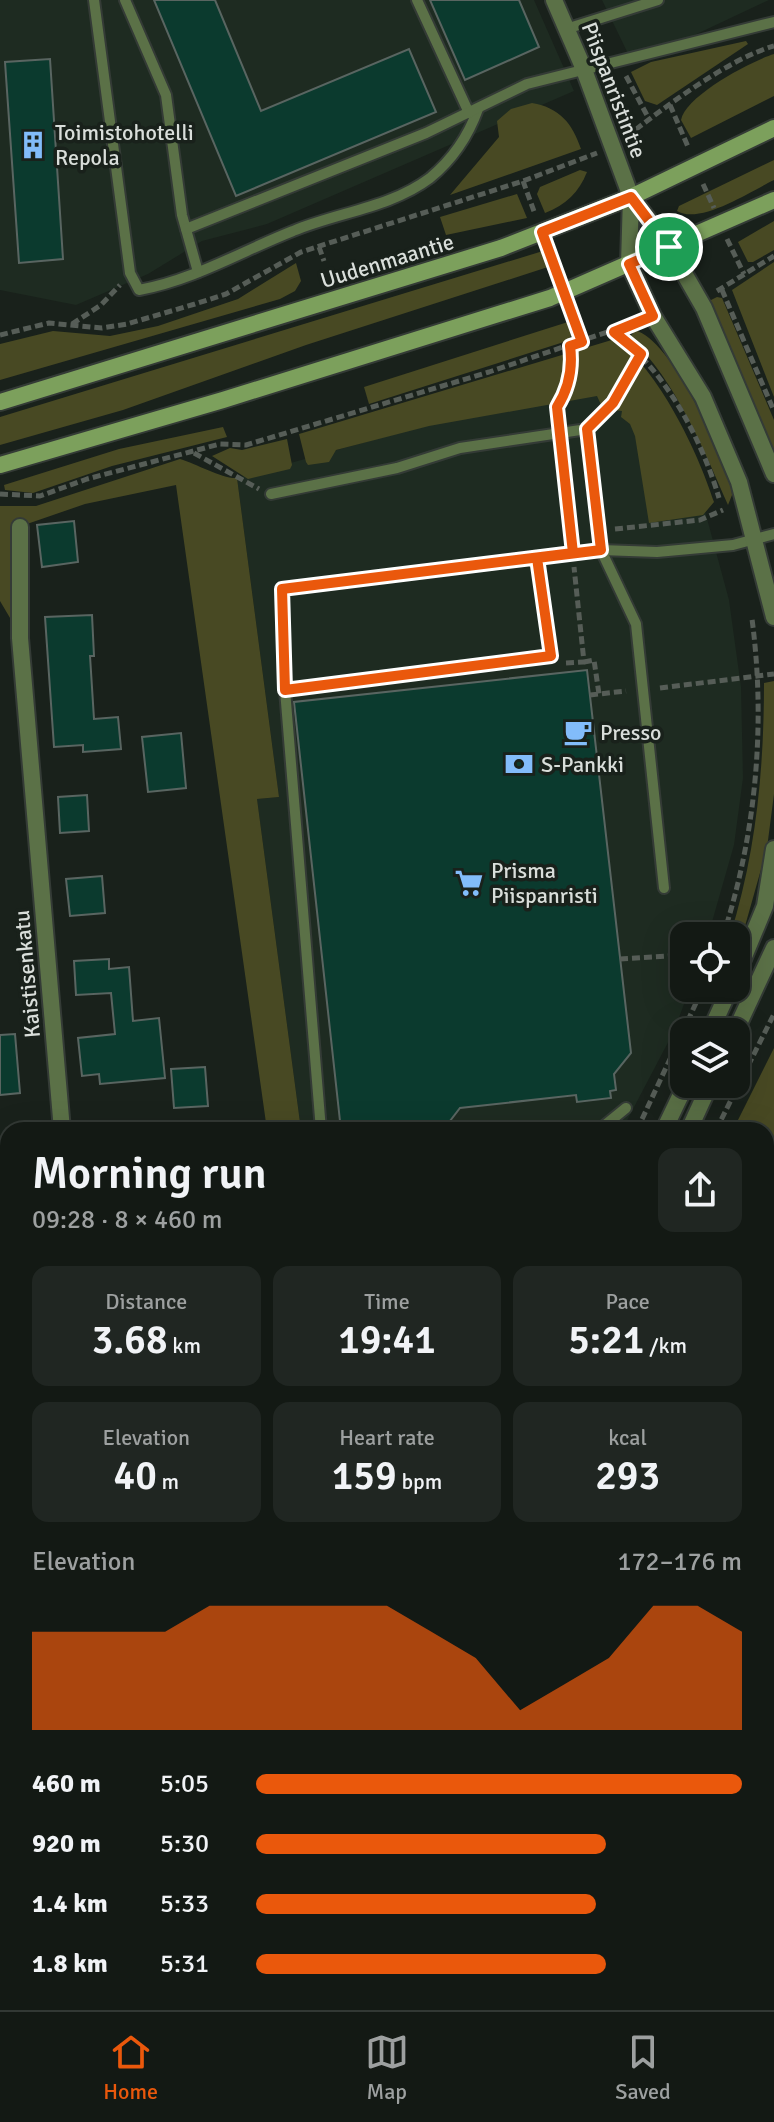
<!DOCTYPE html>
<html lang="en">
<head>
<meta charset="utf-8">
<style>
  :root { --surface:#131914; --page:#202622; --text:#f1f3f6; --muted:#9da0a0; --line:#323834; --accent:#ea580c }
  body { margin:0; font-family:Signika,sans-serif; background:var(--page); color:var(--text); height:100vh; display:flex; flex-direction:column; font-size:30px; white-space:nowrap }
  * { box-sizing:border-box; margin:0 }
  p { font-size:26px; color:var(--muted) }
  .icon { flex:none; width:44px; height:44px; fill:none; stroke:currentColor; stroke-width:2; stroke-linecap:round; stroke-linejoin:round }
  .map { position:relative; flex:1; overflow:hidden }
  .side { position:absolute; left:0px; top:1122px; width:774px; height:888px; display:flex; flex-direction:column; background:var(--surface); border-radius:24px 24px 0 0; box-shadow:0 8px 32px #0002,0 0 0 2px var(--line) }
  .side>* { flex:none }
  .fabs { position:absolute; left:670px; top:922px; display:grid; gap:16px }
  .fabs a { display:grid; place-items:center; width:80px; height:80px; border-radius:16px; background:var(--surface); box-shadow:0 8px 32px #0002,0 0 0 2px var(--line); font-size:40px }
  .pin { position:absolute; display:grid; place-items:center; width:68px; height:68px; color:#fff; margin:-34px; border:4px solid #fff; border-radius:50%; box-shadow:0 2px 8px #0007 }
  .round { display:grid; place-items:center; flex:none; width:84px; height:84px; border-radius:16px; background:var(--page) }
  .headline { display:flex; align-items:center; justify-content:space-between; height:136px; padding:0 32px }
  h1 { font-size:44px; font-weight:600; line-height:60px }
  .stats { display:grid; grid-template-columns:repeat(3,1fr); gap:12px; height:136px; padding:8px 32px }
  .stats div { display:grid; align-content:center; border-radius:16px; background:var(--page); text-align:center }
  .stats b { font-size:40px; font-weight:600 }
  .stats small { font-size:22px; font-weight:400 }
  .stats p { font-size:22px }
  .chart { height:224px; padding:16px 32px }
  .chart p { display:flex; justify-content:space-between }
  .chart svg { width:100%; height:144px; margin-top:8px; fill:var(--accent); opacity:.7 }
  ul { padding:0 32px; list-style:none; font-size:26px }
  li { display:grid; grid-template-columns:128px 96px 1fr; align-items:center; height:60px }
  li i { height:20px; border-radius:10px; background:var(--accent) }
  .menu { display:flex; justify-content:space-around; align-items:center; height:112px; border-top:2px solid var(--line); background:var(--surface); font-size:22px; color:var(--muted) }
  .menu a { display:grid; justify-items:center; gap:4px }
  .menu .on { color:var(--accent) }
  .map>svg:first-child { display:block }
</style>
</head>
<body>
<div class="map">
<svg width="774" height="2010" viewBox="0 0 774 2010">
  <rect width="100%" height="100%" fill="#19211b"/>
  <g fill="#1e2b21">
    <polygon points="0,0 534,0 574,91 267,224 202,241 148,274 76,305 0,290"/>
    <polygon points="602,0 769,0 633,64"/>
    <polygon points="629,368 702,500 729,600 741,687 743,778 734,845 708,936 684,936 684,988 690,988 674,1031 622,1130 301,1130 257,799 279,797 237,478"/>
  </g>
  <g fill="#484923">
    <polygon points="746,41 748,44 657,105 645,101 631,72 651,62"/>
    <path d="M774 54V96L691 138 681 120C685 96 751 61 774 54Z"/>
    <path d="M532 103C560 108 572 123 581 149L450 195 499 137 497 121 511 109Z"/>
    <path d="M774 160V180C751 191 700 225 677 211L679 206Z"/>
    <path d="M580 170 587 172C579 192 566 205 545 213L537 194 540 187Z"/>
    <polygon points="517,194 527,218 446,235 440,217"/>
    <polygon points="774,221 774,250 753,262 748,262 738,242"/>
    <polygon points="543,251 548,267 306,345 123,410 0,445 0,417"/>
    <polygon points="774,262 774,397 732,290"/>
    <polygon points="296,263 301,281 295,291 280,299 0,380 0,344 53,331 110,336 158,326 238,299"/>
    <polygon points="717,297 722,298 774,420 774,457 710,305 711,300"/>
    <polygon points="568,322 571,336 567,341 369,404 364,387"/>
    <path d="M635 330C673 342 715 443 731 479L732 495 728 505C702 446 677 383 630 337Z"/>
    <path d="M615 339C659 370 698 452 714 502L703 515 649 523 635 436 630 424 621 417 622 411 603 409 597 396 429 426 336 450 329 462 308 465 306 462 299 434Z"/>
    <polygon points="223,427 227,437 112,466 33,493 5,490 4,485 119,449"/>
    <polygon points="287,439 292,465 290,469 248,479 212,456 230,448 242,450"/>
    <path d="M180 459C197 464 222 479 237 478L279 797 257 799 301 1130H267L176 485 85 504 27 524 13 623 0 601V506H36Z"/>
    <path d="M774 681V794L767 848 736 958V936H730C756 853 764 770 764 683Z"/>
    <polygon points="774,1048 774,1153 766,1164 766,1130 733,1130"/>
    <polygon points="0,1213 8,1213 8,1337 0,1339"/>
    <polygon points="766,1446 774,1471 774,1614 766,1615"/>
    <polygon points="17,2002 133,2002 134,2010 8,2010"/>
    <polygon points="570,2002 729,2002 730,2005 705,2010 569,2010"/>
  </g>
  <polygon fill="#297370" points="774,1153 774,1471 766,1446 766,1164"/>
  <g fill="#0b3a2e" stroke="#596561" stroke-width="2">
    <polygon points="154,0 215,0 261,111 409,49 436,112 236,196"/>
    <polygon points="430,0 519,0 539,47 465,80"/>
    <polygon points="50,59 63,259 19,263 5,62"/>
    <polygon points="74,521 78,562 42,567 37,525"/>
    <polygon points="92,615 94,656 90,656 94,719 118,717 121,749 83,752 83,745 54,747 45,617"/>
    <polygon points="587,670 631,1053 614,1074 616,1090 610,1091 611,1098 577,1102 576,1095 460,1108 443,1130 341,1130 294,702"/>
    <polygon points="181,733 186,788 148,792 142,737"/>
    <polygon points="87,795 89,831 60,833 58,797"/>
    <polygon points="102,876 105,913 70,916 66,879"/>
    <polygon points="109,959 109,969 129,967 133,1021 159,1018 165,1078 100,1084 99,1074 82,1076 78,1038 115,1034 111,993 76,995 74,961"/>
    <polygon points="15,1034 20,1093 0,1095 0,1035"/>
    <polygon points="205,1067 208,1106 174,1108 171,1069"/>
  </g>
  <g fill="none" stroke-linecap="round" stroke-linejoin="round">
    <defs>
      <g id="service">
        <path d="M94 0 130 273 139 290C194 280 242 251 293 231 338 212 390 208 430 178 453 159 468 137 478 109"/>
        <polyline points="125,0 166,95 182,215 198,272"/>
        <polyline points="417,0 469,113"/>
        <polyline points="566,29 658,0"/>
        <polyline points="186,229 426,133 527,84 774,22"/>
        <polyline points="271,494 397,468 460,448 587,429 601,550 636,624 664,888"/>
        <polyline points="285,690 551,656 537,558"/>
        <polyline points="321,1130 285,690 282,589 601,550 657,552 733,545 774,534"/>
        <polyline points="599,1130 626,1108"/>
        <polyline points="766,1646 774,1645"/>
        <polyline points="767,2010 774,1967 767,1917 769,1836"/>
      </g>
      <g id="minor">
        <polyline points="20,527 20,638 62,1130"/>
        <polyline points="262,2002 263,2010"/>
      </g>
      <g id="tertiary">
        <polyline points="554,0 583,67 631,197 669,247 704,308 774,474"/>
        <polyline points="631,197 629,264 653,316 703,397 739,482 774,617"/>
        <polyline points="736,976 765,906 774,849"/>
        <polyline points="710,1032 730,988"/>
        <polyline points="735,1032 774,948"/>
        <polyline points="664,1130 686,1084"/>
        <polyline points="689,1130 710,1084"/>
        <polyline points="450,2002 450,2010"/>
        <polyline points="478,2002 478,2010"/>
      </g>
      <g id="secondary">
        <polyline points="0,402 501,248 631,197 774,128"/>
        <polyline points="0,465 223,400 550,298 774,200"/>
      </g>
    </defs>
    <use href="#service" stroke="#343b36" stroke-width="14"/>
    <use href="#minor" stroke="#343b36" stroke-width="20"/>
    <use href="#tertiary" stroke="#343b36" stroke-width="20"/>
    <use href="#secondary" stroke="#343b36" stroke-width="20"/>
    <g stroke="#565d57" stroke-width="5" stroke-dasharray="8 4" stroke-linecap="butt">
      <polyline points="626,76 649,119"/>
      <polyline points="670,105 689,149"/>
      <path d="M626 137C665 107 728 59 774 46"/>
      <polyline points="523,181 535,214"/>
      <polyline points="703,184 714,208"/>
      <polyline points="727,239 744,274"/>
      <polyline points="319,247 324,261"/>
      <polyline points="548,249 557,274"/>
      <polyline points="722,290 774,411"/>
      <polyline points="717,291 774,256"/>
      <polyline points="570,309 582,342"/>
      <polyline points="72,324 101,305 120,285"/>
      <path d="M615 333C665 371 701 437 719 498"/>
      <polyline points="0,335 49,323 102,328 127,324 195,304 226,294 301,252 523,181 597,153"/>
      <path d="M558 418C557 406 561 403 565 393 571 377 572 362 570 346"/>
      <polyline points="597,419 613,403 641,354"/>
      <polyline points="561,448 571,537"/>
      <polyline points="194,453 259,489"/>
      <polyline points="0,494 40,496 87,479 220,444 246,445 489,372 637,322"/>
      <polyline points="615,529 700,520 723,510"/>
      <polyline points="584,662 594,660 599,694"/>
      <polyline points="566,663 584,662 574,567"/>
      <polyline points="660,688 774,674"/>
      <polyline points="590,695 626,691"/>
      <path d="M723 936C756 834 766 725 752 619"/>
      <polyline points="620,959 669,956 684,959"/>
      <polyline points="637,1130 703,988"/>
      <polyline points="716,1130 774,1014"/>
      <polyline points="0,1272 8,1269"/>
      <polyline points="0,1997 8,1991"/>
      <polyline points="559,2010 559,2002"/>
    </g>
    <use href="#service" stroke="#5b7147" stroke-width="10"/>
    <use href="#minor" stroke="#5b7147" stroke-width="16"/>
    <use href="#tertiary" stroke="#5b7147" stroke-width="16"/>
    <use href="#secondary" stroke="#7ca05c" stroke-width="16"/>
  </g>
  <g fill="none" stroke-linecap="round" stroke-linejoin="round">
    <defs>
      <path id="route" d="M669 247 631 197 542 232 582 342 570 346C573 368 569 388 557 407L573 553 282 589 285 690 551 656 537 558 601 550 587 429 613 403 641 354 614 332 653 316 629 264 669 247"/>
    </defs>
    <use href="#route" stroke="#fff" stroke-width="16"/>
    <use href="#route" stroke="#ea580c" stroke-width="10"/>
  </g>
  <defs>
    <symbol id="building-bare" viewBox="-9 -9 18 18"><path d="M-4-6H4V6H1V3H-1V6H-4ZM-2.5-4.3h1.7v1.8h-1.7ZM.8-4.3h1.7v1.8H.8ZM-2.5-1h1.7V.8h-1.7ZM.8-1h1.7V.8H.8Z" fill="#82bcfa" stroke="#19211b" stroke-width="2.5" paint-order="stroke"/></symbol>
    <symbol id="cafe-bare" viewBox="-9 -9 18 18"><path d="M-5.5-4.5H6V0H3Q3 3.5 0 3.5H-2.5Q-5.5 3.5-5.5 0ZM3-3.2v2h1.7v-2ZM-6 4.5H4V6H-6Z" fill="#82bcfa" stroke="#19211b" stroke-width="2.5" paint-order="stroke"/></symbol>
    <symbol id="bank-bare" viewBox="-9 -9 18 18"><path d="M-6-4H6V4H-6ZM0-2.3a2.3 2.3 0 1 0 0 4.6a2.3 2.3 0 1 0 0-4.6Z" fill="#82bcfa" stroke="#19211b" stroke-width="2.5" paint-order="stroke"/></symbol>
    <symbol id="supermarket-bare" viewBox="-9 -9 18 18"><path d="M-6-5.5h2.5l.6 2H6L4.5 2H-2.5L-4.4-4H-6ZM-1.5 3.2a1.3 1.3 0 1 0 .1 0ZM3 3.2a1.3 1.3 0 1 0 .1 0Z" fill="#82bcfa" stroke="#19211b" stroke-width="2.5" paint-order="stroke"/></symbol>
  </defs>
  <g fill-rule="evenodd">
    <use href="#building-bare" x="13" y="125" width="40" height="40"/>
    <use href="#cafe-bare" x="558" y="712" width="40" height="40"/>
    <use href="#bank-bare" x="499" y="744" width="40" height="40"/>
    <use href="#supermarket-bare" x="449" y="863" width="40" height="40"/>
  </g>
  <g text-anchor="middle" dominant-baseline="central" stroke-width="7" stroke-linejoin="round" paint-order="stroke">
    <g font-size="22" fill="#d9deda" stroke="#19211b">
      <text transform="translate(614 90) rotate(69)">Piispanristintie</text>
      <text transform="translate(387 261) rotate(-17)">Uudenmaantie</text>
      <text transform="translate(27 974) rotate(-95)">Kaistisenkatu</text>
    </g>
    <g font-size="22" fill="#d9deda" stroke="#19211b" text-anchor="start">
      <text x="55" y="132">Toimistohotelli<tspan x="55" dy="25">Repola</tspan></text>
      <text x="600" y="732">Presso</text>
      <text x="541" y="764">S-Pankki</text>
      <text x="491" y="870">Prisma<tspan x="491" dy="25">Piispanristi</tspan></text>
    </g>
  </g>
</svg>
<div class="fabs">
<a><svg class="icon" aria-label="locate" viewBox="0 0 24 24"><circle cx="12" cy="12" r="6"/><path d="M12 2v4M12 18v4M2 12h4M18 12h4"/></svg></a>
<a><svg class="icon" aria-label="layers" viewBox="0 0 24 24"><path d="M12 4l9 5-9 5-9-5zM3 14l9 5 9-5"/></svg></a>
</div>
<div class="pin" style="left:669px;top:247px;background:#1e9e55"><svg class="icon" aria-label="arrive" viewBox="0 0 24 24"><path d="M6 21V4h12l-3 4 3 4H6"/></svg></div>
<section class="side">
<div class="headline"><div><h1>Morning run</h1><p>09:28 · 8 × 460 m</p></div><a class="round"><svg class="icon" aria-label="share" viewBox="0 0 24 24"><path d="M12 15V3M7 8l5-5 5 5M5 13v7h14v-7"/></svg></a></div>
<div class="stats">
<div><p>Distance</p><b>3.68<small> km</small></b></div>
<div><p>Time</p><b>19:41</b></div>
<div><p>Pace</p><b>5:21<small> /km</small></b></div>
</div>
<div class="stats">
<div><p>Elevation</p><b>40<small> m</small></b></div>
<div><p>Heart rate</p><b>159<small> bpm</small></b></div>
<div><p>kcal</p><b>293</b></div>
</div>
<div class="chart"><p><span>Elevation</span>172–176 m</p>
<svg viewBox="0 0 160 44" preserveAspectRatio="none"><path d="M0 44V14L10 14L20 14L30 14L40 6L50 6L60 6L70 6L80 6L90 14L100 22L110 38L120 30L130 22L140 6L150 6L160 14V44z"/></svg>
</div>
<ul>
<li><b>460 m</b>5:05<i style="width:100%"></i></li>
<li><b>920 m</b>5:30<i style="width:72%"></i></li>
<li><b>1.4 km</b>5:33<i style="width:70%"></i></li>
<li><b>1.8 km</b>5:31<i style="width:72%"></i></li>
</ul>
</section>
</div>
<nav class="menu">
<a class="on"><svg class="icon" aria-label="home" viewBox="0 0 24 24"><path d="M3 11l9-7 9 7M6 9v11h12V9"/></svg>Home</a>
<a><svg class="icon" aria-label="map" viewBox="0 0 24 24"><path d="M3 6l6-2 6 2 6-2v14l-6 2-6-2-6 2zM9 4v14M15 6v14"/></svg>Map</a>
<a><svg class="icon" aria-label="saved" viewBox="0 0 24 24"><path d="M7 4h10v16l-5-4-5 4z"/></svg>Saved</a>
</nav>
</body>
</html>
